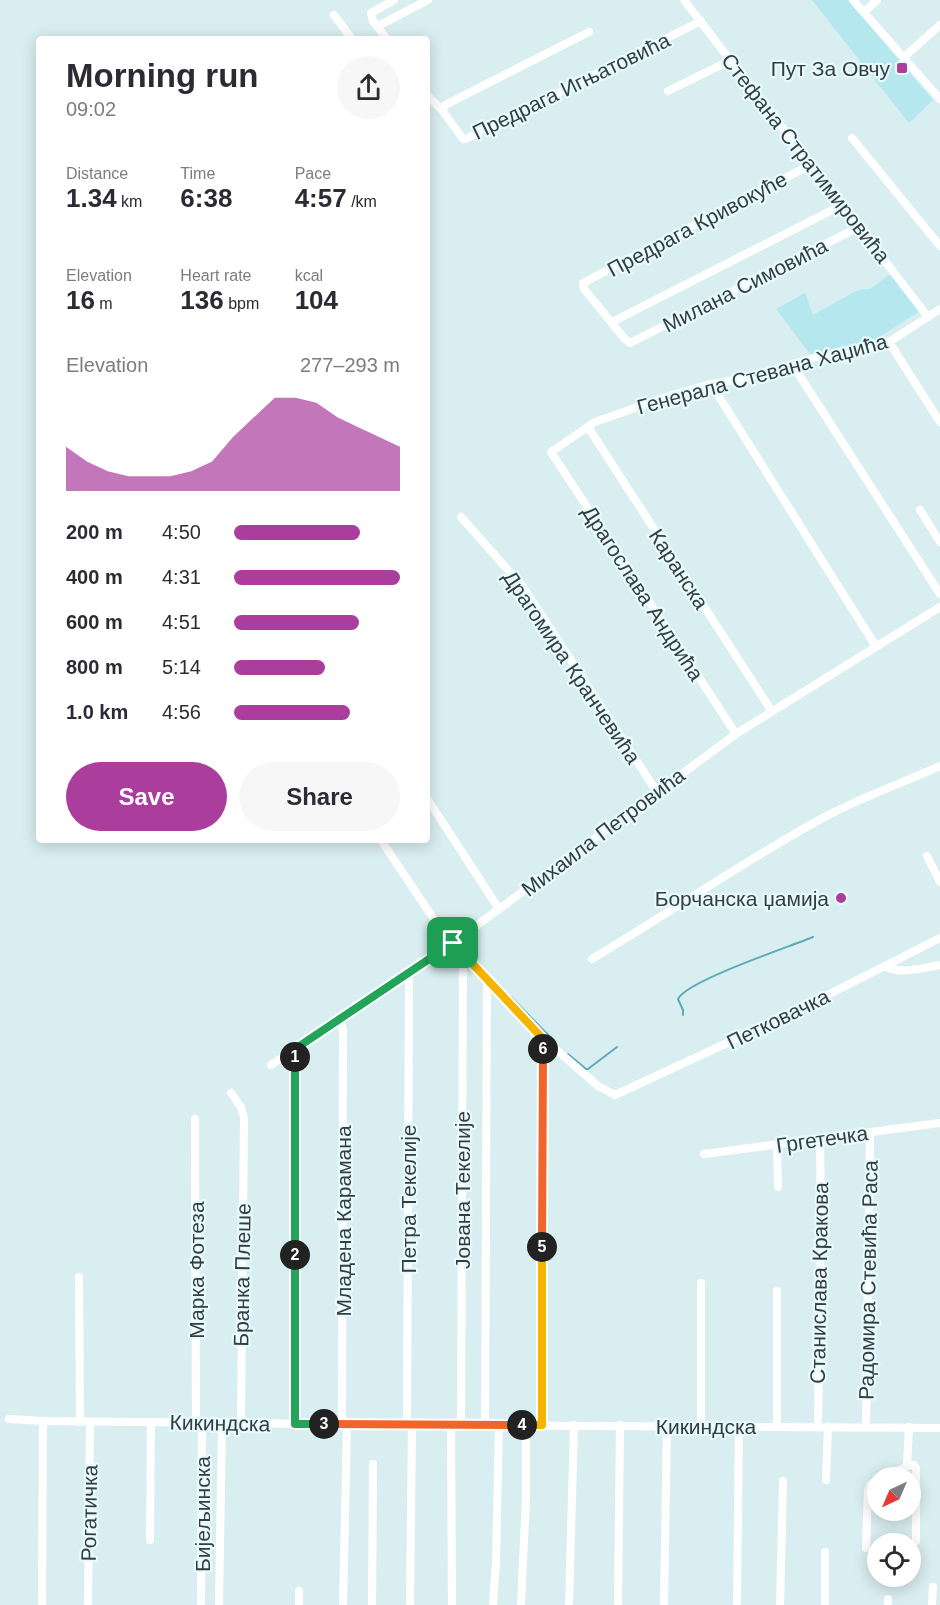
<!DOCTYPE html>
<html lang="en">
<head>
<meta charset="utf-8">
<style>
  :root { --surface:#fff; --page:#f7f7f7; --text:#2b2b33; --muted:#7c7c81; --accent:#ab3e9d }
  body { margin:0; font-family:Helvetica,sans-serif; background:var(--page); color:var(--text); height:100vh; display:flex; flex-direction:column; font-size:22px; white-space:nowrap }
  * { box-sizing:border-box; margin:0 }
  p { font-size:20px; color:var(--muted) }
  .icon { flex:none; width:33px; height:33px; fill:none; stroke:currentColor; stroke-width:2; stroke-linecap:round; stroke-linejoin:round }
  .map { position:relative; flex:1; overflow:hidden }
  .panel { position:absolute; left:36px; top:36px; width:394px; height:807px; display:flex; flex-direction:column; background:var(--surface); border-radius:6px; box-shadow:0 3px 15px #0003 }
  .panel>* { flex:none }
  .needle { width:39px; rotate:224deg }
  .controls { position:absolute; left:867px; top:1467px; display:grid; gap:12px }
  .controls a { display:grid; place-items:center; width:54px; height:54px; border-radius:50%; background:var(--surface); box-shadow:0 3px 15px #0003; font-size:30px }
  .pin { position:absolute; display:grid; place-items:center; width:51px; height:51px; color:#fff; margin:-26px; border-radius:12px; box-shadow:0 3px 9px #0006 }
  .km { position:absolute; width:30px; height:30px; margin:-15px; border-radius:50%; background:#222; color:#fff; font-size:16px; line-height:30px; text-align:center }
  .round { display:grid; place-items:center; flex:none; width:63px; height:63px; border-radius:32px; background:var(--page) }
  .headline { display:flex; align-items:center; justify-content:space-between; height:102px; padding:0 30px }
  h1 { font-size:33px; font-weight:600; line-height:45px }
  .figures { display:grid; grid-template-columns:repeat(3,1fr); gap:9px; height:102px; padding:6px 30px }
  .figures div { display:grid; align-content:center }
  .figures b { font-size:26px; font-weight:600 }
  .figures small { font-size:16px; font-weight:400 }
  .figures p { font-size:16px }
  .chart { height:168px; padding:12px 30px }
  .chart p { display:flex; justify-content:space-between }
  .chart svg { width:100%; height:108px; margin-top:6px; fill:var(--accent); opacity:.7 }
  .primary-button { display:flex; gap:12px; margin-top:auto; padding:12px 30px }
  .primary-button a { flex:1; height:69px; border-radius:36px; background:var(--accent); color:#fff; font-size:24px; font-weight:600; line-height:69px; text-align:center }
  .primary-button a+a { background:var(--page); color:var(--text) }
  ul { padding:0 30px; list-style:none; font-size:20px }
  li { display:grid; grid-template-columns:96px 72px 1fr; align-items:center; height:45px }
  li i { height:15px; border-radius:8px; background:var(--accent) }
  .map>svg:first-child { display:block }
</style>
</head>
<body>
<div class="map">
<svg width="940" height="1605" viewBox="0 0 940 1605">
  <rect width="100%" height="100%" fill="#d9eef1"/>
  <g fill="#b4e7ee">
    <polygon points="812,0 848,0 933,100 909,123"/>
    <polygon points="891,274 920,311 876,339 810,354 776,309 805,293 813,315 858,290 870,289"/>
  </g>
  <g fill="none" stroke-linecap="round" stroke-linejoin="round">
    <g stroke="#5cacb7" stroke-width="2">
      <polyline points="511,997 554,1041"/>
      <path d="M683 1015V1010L678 999C686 981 789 947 813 937"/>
      <polyline points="568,1054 586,1069 588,1069 617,1047"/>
    </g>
    <g stroke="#fff" stroke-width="8">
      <polyline points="684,0 928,317"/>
      <polyline points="853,0 940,99"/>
      <polyline points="864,12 877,0"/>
      <polyline points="334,15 352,39"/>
      <polyline points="378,26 428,0"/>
      <polyline points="589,32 445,105 442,110 463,139 466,139 701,21"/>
      <polyline points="387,39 373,21 371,13 394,0"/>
      <polyline points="903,58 940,25"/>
      <polyline points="668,91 731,60"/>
      <polyline points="428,96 442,110"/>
      <polyline points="852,138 940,246"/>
      <polyline points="812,164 583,283 584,289 624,338 630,343 859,227"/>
      <polyline points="612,322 842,205"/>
      <polyline points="889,342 940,422"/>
      <polyline points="792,364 940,594"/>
      <polyline points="711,384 875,645"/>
      <polyline points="588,427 771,710"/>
      <polyline points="920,510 940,542"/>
      <polyline points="461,517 523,587 657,792"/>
      <polyline points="736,734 551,452 595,422 669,396 711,384 737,380 817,357 861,349 889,342 940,309"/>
      <polyline points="428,800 499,909"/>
      <polyline points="381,840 451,945"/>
      <polyline points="927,856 940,882"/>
      <polyline points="453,943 544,1039 598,1086 615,1095 794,1012 940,938"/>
      <path d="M592 959C668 914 741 863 819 820 857 799 900 784 940 766"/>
      <path d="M885 966C900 975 923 968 940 965"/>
      <polyline points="339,1020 343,1029 342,1424"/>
      <polyline points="271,1065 453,943 736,734 940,607"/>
      <polyline points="231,1093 241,1107 244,1118 241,1423"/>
      <polyline points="195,1119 196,1422"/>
      <polyline points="777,1145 778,1187"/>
      <polyline points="704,1154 940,1123"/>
      <polyline points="79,1277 80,1422"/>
      <polyline points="777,1291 777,1427"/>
      <polyline points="9,1419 43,1421 412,1425 940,1428"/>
      <polyline points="295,1424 295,1049"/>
      <polyline points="407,1425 409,981 408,973"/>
      <polyline points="485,1425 487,979"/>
      <polyline points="542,1425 543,1044 544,1039"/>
      <polyline points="451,1426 452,1605"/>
      <polyline points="461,1426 463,954"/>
      <polyline points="701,1426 701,1283"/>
      <polyline points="818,1427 821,1218 820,1139"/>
      <polyline points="866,1427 870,1133"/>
      <polyline points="907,1466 909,1427"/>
      <polyline points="883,1478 907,1466 914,1465 916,1468 916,1541"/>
      <polyline points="826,1480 828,1427"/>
      <polyline points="150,1540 151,1422"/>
      <polyline points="866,1548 868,1491 871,1484 878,1480"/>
      <polyline points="825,1552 825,1605"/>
      <polyline points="299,1591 299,1605"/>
      <polyline points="42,1605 43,1421"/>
      <polyline points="88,1605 90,1422"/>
      <polyline points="201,1605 202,1422"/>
      <polyline points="219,1605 222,1423"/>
      <polyline points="343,1605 347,1425"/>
      <polyline points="372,1605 373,1464"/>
      <polyline points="410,1605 412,1425"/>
      <polyline points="493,1605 496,1562 499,1425"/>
      <polyline points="521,1605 526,1497 526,1425"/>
      <polyline points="569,1605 574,1425"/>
      <polyline points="618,1605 620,1425"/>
      <polyline points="664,1605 667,1426"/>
      <polyline points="737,1605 739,1426"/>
      <polyline points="780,1605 783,1481"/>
      <polyline points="888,1605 888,1599"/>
      <polyline points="932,1605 933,1587"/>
    </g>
  </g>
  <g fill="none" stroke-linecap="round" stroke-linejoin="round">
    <defs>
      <polyline id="split-1" points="295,1057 295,1049 453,943"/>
      <polyline id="split-2" points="295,1255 295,1057"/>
      <polyline id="split-3" points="295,1255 295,1424 324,1424"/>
      <polyline id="split-4" points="324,1424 522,1425"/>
      <polyline id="split-5" points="522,1425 542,1425 542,1247"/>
      <polyline id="split-6" points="542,1247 543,1049"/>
      <polyline id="split-7" points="453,943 544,1040 543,1049"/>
    </defs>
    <use href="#split-1" stroke="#fff" stroke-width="12"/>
    <use href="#split-2" stroke="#fff" stroke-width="12"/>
    <use href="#split-3" stroke="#fff" stroke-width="12"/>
    <use href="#split-4" stroke="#fff" stroke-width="12"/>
    <use href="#split-5" stroke="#fff" stroke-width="12"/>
    <use href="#split-6" stroke="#fff" stroke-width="12"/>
    <use href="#split-7" stroke="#fff" stroke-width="12"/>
    <use href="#split-1" stroke="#22a559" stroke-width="8"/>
    <use href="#split-2" stroke="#22a559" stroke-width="8"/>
    <use href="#split-3" stroke="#22a559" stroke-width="8"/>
    <use href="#split-4" stroke="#f0652b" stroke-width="8"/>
    <use href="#split-5" stroke="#f5b400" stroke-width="8"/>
    <use href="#split-6" stroke="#f0652b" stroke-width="8"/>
    <use href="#split-7" stroke="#f5b400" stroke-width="8"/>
  </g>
  <g fill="#ab3e9d" stroke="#e7fbfe" stroke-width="2">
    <rect x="896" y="62" width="12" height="12" rx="3"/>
    <circle cx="841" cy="898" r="6"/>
  </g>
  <g text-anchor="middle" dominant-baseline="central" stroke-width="4.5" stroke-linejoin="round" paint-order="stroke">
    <g font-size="21" fill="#353d3e" stroke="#e7fbfe" text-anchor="end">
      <text x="890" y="68">Пут За Овчу</text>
      <text x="829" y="898">Борчанска џамија</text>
    </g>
    <g font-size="21" fill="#353d3e" stroke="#e7fbfe">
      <text transform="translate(571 86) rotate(-26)">Предрага Игњатовића</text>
      <text transform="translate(806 158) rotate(52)">Стефана Стратимировића</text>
      <text transform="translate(697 224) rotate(-28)">Предрага Кривокуће</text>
      <text transform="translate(745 285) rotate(-27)">Милана Симовића</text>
      <text transform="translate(762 374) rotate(-15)">Генерала Стевана Хаџића</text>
      <text transform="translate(679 569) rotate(57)">Каранска</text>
      <text transform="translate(643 593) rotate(57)">Драгослава Андрића</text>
      <text transform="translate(572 667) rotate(56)">Драгомира Кранчевића</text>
      <text transform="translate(603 832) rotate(-37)">Михаила Петровића</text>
      <text transform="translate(778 1019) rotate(-26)">Петковачка</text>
      <text transform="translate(822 1139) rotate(-8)">Гргетечка</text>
      <text transform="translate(462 1190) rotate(-90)">Јована Текелије</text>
      <text transform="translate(408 1199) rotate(-90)">Петра Текелије</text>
      <text transform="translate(343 1221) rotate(-90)">Младена Карамана</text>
      <text transform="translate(196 1270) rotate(-90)">Марка Фотеза</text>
      <text transform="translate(242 1275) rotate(-89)">Бранка Плеше</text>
      <text transform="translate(868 1280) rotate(-89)">Радомира Стевића Раса</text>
      <text transform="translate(819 1283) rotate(-89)">Станислава Кракова</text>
      <text transform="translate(220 1423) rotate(1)">Кикиндска</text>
      <text x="706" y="1426">Кикиндска</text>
      <text transform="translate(89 1513) rotate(-89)">Рогатичка</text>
      <text transform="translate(202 1514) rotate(-90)">Бијељинска</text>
    </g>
  </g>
</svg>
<div class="controls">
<a><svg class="needle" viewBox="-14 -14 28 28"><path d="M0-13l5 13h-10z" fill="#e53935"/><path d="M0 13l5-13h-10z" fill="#7c7c81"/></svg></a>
<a><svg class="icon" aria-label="locate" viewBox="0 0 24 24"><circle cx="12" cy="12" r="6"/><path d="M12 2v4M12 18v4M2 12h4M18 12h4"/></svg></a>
</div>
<div class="pin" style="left:453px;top:943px;background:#1e9e55"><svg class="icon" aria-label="arrive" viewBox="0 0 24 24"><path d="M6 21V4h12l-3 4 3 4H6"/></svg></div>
<b class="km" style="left:295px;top:1057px">1</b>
<b class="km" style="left:295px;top:1255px">2</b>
<b class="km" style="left:324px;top:1424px">3</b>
<b class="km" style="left:522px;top:1425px">4</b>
<b class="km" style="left:542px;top:1247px">5</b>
<b class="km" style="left:543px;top:1049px">6</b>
<section class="panel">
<div class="headline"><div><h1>Morning run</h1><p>09:02</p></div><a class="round"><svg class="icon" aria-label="share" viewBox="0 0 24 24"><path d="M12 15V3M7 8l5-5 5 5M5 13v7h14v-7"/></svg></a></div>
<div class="figures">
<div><p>Distance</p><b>1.34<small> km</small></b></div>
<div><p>Time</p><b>6:38</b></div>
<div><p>Pace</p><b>4:57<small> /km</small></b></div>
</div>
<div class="figures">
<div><p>Elevation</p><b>16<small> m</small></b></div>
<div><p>Heart rate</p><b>136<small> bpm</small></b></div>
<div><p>kcal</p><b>104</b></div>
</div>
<div class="chart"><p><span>Elevation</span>277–293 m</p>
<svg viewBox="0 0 160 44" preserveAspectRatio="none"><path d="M0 44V26L10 32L20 36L30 38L40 38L50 38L60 36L70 32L80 22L90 14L100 6L110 6L120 8L130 14L140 18L150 22L160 26V44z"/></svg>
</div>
<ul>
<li><b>200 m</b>4:50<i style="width:76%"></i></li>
<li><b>400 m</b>4:31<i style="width:100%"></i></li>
<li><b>600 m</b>4:51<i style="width:75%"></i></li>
<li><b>800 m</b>5:14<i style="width:55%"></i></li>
<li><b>1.0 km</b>4:56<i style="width:70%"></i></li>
</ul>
<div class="primary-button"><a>Save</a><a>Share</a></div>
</section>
</div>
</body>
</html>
